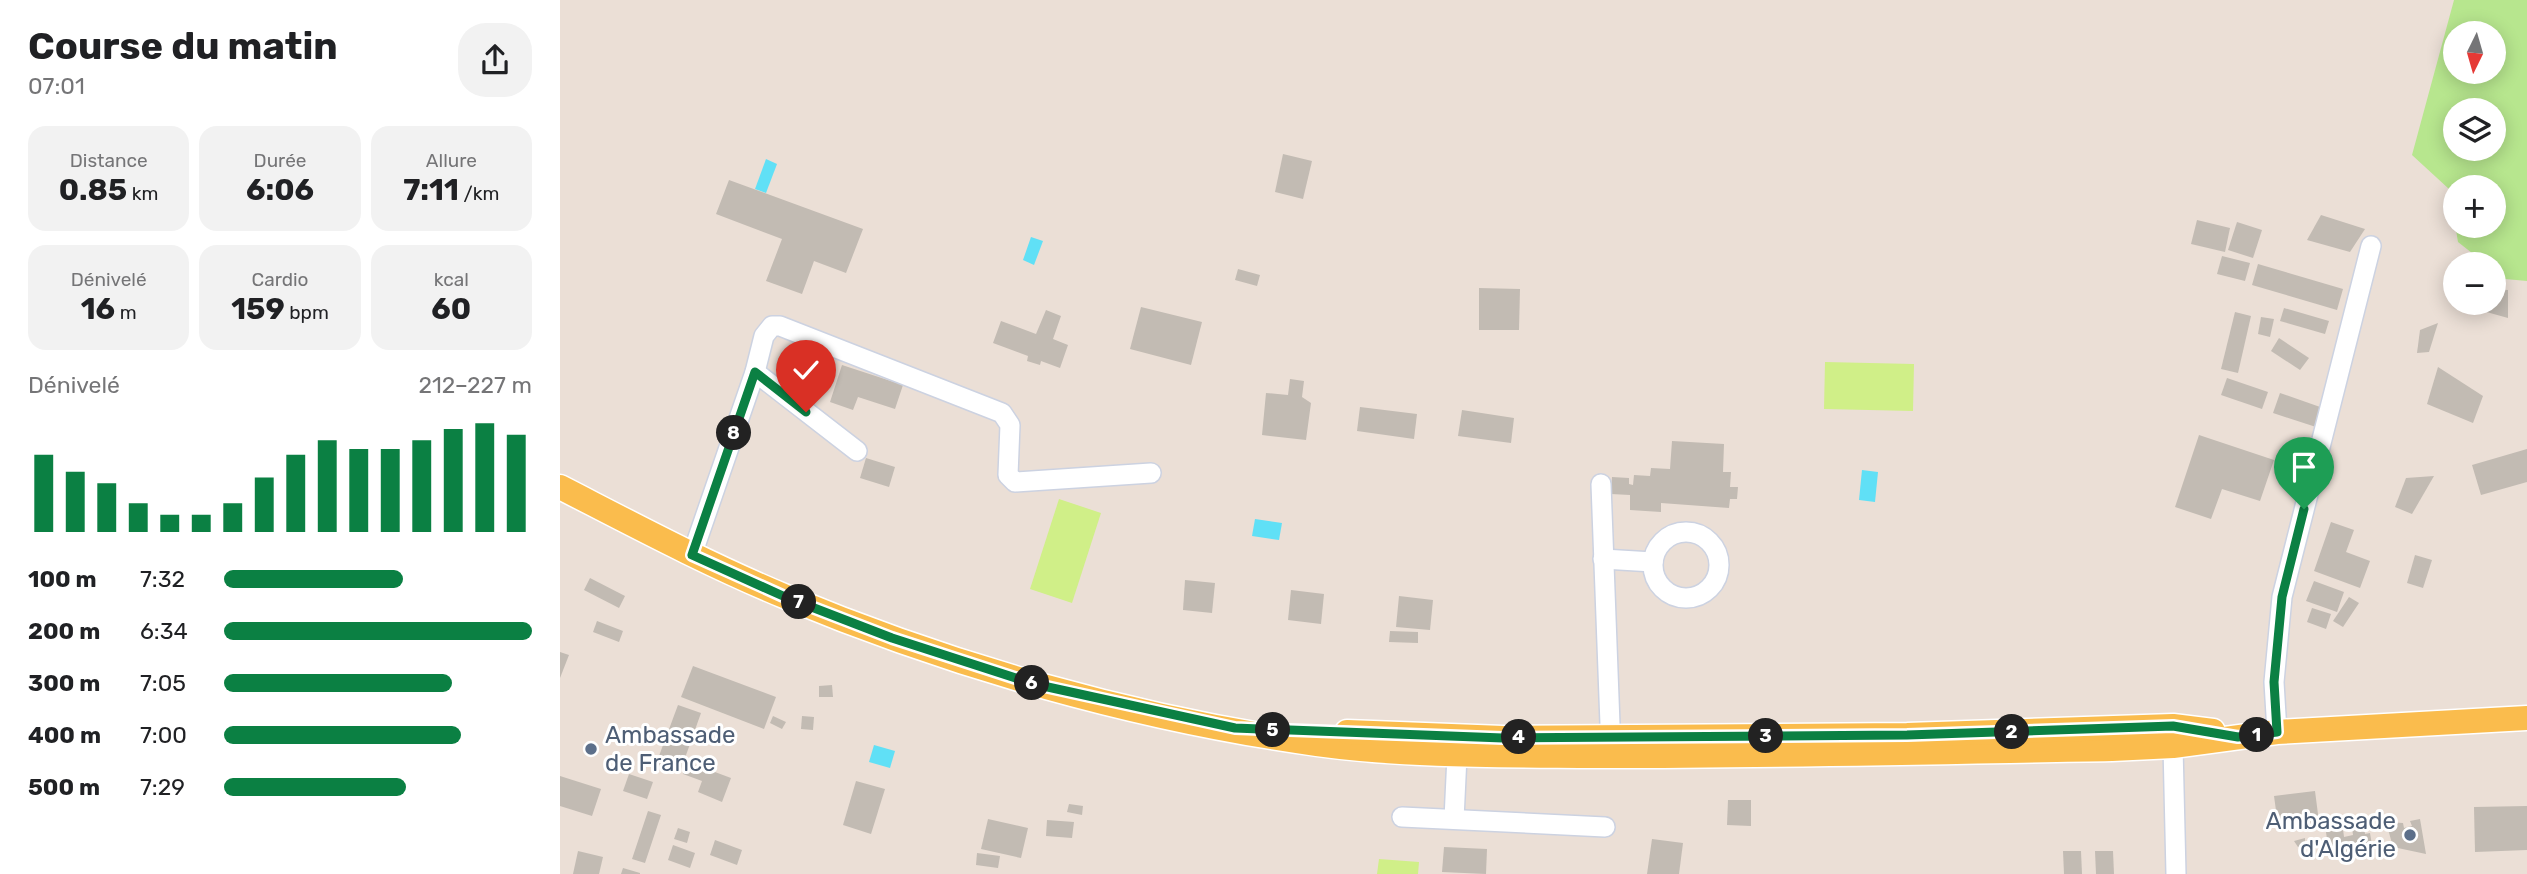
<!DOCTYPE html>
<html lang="fr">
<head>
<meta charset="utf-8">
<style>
  :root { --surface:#fff; --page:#f2f2f2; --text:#202124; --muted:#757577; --accent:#0b8043 }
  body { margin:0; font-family:Rubik,sans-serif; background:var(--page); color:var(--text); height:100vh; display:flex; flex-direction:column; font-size:26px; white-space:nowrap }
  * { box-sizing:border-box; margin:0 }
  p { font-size:23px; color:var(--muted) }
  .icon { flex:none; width:38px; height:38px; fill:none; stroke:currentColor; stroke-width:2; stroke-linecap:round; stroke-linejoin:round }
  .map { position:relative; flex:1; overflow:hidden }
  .side { display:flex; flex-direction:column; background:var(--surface); width:560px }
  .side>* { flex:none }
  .needle { width:46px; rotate:185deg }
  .buttons { position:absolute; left:1883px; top:21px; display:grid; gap:14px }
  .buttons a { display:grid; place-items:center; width:63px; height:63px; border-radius:50%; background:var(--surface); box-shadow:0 4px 18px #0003; font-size:35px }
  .pin { position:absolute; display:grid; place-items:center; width:60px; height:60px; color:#fff; margin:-72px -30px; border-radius:50% 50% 50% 0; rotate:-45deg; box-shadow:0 0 7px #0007 }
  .pin .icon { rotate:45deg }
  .km { position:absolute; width:35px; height:35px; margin:-18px; border-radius:50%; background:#222; color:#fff; font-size:19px; line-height:35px; text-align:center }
  .round { display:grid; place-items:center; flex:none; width:74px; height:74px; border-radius:28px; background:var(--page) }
  .headline { display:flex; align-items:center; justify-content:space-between; height:119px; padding:0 28px }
  h1 { font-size:38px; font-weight:700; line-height:52px }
  .stats { display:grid; grid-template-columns:repeat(3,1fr); gap:10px; height:119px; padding:7px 28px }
  .stats div { display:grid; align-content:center; border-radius:18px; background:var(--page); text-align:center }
  .stats b { font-size:30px; font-weight:700 }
  .stats small { font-size:19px; font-weight:400 }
  .stats p { font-size:19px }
  .chart { height:196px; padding:14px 28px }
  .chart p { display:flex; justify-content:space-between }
  .chart svg { width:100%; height:126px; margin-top:7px; stroke:var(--accent); stroke-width:6 }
  ul { padding:0 28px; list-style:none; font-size:23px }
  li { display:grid; grid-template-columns:112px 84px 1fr; align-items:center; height:52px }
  li i { height:18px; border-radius:9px; background:var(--accent) }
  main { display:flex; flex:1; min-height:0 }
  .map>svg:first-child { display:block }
</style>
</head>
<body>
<main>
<section class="side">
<div class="headline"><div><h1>Course du matin</h1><p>07:01</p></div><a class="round"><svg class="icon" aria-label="share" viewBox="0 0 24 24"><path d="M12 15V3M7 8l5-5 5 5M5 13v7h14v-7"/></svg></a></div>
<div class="stats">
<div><p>Distance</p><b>0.85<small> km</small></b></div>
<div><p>Durée</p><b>6:06</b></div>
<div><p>Allure</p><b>7:11<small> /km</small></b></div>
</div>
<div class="stats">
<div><p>Dénivelé</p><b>16<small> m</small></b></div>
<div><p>Cardio</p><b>159<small> bpm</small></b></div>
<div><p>kcal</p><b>60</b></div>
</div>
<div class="chart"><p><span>Dénivelé</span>212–227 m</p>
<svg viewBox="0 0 160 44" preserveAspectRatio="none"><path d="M5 44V17M15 44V23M25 44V27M35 44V34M45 44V38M55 44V38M65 44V34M75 44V25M85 44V17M95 44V12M105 44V15M115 44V15M125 44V12M135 44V8M145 44V6M155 44V10"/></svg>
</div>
<ul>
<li><b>100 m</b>7:32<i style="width:58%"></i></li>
<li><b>200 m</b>6:34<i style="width:100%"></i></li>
<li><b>300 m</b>7:05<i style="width:74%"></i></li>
<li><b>400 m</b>7:00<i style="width:77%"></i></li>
<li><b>500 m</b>7:29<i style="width:59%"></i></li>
</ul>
</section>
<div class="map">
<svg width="1967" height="874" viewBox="0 0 1967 874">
  <rect width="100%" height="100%" fill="#ebdfd6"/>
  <path fill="#b7e68e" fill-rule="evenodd" d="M1894 0H1967V281L1945 279 1934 270V264H1926L1898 242 1889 189 1852 155ZM1895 33H1934V72H1895ZM1895 110H1934V149H1895ZM1895 187H1934V226H1895Z"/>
  <g fill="#d0ef88">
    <polygon points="1265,362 1354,364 1353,411 1264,409"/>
    <polygon points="499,499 541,513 512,603 470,589"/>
    <polygon points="819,859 859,862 858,874 817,874"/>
  </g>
  <g fill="#60e0f6">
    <polygon points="206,159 217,164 206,193 195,189"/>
    <polygon points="471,237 483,241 474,265 463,260"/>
    <polygon points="1302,470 1318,472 1315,502 1299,500"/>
    <polygon points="695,519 722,523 719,540 692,536"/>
    <polygon points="314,745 335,751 330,768 309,762"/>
  </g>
  <g fill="#c2bbb3">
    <polygon points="723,154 752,161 743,199 715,192"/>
    <polygon points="169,180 303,229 286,273 254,261 242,294 206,281 222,239 156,214"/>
    <polygon points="1761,215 1805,229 1790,252 1747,240"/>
    <polygon points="1637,220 1670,228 1665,252 1631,244"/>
    <polygon points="1677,222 1702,230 1693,258 1668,250"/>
    <polygon points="1662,256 1690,263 1685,281 1657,274"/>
    <polygon points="1698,264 1783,289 1777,310 1692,285"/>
    <polygon points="678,269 700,275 697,286 675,280"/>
    <polygon points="919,288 960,289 959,330 919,330"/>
    <polygon points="1934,289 1948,290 1948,318 1905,306 1903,303 1934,303"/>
    <polygon points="581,307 642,322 631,365 570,349"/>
    <polygon points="1724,308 1769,321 1765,334 1720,321"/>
    <polygon points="486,310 501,316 493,339 508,345 500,368 481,361 480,365 467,361 468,356 433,343 441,321 476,334"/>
    <polygon points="1675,312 1691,316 1678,373 1661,369"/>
    <polygon points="1701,317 1714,319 1710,337 1698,334"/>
    <polygon points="1878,323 1869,352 1857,353 1860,330"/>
    <polygon points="1719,338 1749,358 1740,370 1711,351"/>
    <polygon points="282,365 343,385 335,409 298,397 293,410 270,402"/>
    <polygon points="1878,367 1923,396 1913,423 1867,404"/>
    <polygon points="1667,378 1708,392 1702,409 1661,395"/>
    <polygon points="730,379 744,381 742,397 751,403 746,440 702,435 706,393 728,395"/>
    <polygon points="1720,393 1763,408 1756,427 1713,413"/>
    <polygon points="800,407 857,414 854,439 797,431"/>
    <polygon points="902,410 954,418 951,443 898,436"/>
    <polygon points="1639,435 1714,460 1700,501 1662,489 1651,519 1615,507"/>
    <polygon points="1112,441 1164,444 1163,472 1171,472 1170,487 1178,487 1177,499 1170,499 1169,508 1101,503 1101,512 1070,510 1070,495 1051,494 1052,477 1069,478 1069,484 1073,485 1074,475 1090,476 1091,468 1110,469"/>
    <polygon points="1967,449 1967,482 1921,495 1912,465"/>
    <polygon points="306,458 335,467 329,487 300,478"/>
    <polygon points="1874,476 1852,514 1835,507 1846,478"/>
    <polygon points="1771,522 1794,530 1786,552 1810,561 1800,588 1754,571"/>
    <polygon points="1855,555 1872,560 1863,588 1847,583"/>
    <polygon points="30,578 65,596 59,608 24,590"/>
    <polygon points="625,580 655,583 652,613 623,610"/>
    <polygon points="1754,581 1784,592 1777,612 1746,601"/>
    <polygon points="731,590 764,594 761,624 728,620"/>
    <polygon points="839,596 873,600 870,630 836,627"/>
    <polygon points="1789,597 1799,603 1783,627 1773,621"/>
    <polygon points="1752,608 1771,614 1766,629 1747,622"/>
    <polygon points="37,621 63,631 59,642 33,632"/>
    <polygon points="830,631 858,632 858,643 829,642"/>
    <polygon points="0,652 9,655 0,678"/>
    <polygon points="133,666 216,697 204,729 121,697"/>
    <polygon points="272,685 273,697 259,697 259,686"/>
    <polygon points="118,705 141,713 120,772 96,764"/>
    <polygon points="213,716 226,722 222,729 210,723"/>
    <polygon points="242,716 254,717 253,730 241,729"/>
    <polygon points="128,762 171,778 162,802 138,792 142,781 123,774"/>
    <polygon points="69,774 93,782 87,799 63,791"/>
    <polygon points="0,776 41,789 32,816 0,806"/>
    <polygon points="296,781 325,789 311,834 283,825"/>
    <polygon points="1755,791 1759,822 1745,823 1744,814 1730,816 1731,823 1718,825 1714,796"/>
    <polygon points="1168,800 1191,800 1191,826 1167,825"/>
    <polygon points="509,804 523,806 522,815 507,812"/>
    <polygon points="1967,806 1967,850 1915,852 1914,807"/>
    <polygon points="88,811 101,815 85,863 72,859"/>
    <polygon points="428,819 468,828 461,858 421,849"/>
    <polygon points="1860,819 1866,854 1833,847 1826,822 1843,823 1844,828 1852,826 1850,821"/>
    <polygon points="487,820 514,822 512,838 486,836"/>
    <polygon points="1804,826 1805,834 1810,833 1812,845 1802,847 1803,855 1770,860 1766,832 1783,829 1784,837 1793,835 1792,828"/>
    <polygon points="118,828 130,832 127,843 114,839"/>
    <polygon points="1745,838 1745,846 1738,847 1734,841"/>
    <polygon points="1092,839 1123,843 1119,874 1087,874"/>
    <polygon points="155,840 182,850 177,865 150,855"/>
    <polygon points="113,845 135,853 130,868 108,860"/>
    <polygon points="884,847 927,849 926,874 882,872"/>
    <polygon points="18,851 43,857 39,874 13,874"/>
    <polygon points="1503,851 1521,851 1522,874 1504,874"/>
    <polygon points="1535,851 1553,851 1554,874 1536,874"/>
    <polygon points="417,853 440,856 438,868 416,865"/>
    <polygon points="63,868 80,873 80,874 61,874"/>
  </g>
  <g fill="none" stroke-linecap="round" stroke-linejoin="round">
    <defs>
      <g id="minor">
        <polyline points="195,372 297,451"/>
        <polyline points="1041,484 1051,751"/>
        <circle cx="1126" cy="565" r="33"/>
        <polyline points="132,555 195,372 204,336 212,326 220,326 442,413 450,425 448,475 455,482 591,473"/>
        <polyline points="1043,559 1093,562"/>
        <polyline points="1717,732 1714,682 1722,597 1811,246"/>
        <polyline points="1613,746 1616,874"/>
        <polyline points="842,817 1045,827"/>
        <polyline points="894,819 897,756"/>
      </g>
      <g id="major">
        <path d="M0 487C74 525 147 564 224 596 392 666 577 719 757 744 853 757 949 755 1046 756 1215 756 1383 752 1552 749L1613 746 1717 732 1967 718"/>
        <polyline points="787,732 943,738 1347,735 1613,726 1653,731"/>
      </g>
    </defs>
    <use href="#minor" stroke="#ccd2e1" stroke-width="22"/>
    <use href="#major" stroke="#fff" stroke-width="27"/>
    <use href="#minor" stroke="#fff" stroke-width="19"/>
    <use href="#major" stroke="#fabc4d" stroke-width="24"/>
  </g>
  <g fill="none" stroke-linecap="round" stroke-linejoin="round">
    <defs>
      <polyline id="route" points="246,412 195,372 132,555 223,596 332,638 474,684 675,728 943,738 1347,735 1613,726 1678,737 1717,732 1714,682 1722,597 1744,509"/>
    </defs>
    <use href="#route" stroke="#fff" stroke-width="14"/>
    <use href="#route" stroke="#0b8043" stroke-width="9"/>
  </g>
  <g fill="#5c6f8a" stroke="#fff" stroke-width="2.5">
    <circle cx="31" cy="749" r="7"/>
    <circle cx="1850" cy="835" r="7"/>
  </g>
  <g text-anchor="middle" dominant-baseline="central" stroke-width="6" stroke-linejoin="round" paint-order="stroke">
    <g font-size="24" fill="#4e5e75" stroke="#fff" text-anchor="start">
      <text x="45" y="735">Ambassade<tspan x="45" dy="28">de France</tspan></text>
      <text x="1836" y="821" text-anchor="end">Ambassade<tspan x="1836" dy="28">d'Algérie</tspan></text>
    </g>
  </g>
</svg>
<div class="buttons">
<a><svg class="needle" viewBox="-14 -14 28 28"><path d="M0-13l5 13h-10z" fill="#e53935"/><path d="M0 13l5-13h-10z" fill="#757577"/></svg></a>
<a><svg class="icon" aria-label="layers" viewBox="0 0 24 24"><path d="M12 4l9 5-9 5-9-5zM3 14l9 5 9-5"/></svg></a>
<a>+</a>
<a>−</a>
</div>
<div class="pin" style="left:1744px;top:509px;background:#1e9e55"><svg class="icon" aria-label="arrive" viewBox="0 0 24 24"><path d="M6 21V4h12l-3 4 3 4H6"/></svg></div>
<div class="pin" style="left:246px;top:412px;background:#d93025"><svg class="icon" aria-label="check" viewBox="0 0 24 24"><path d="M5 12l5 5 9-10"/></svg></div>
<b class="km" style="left:1697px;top:735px">1</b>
<b class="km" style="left:1452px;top:732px">2</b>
<b class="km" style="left:1206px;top:736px">3</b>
<b class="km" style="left:959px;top:737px">4</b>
<b class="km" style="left:713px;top:730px">5</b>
<b class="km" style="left:472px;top:683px">6</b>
<b class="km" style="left:239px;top:602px">7</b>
<b class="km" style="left:174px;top:433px">8</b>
</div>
</main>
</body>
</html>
